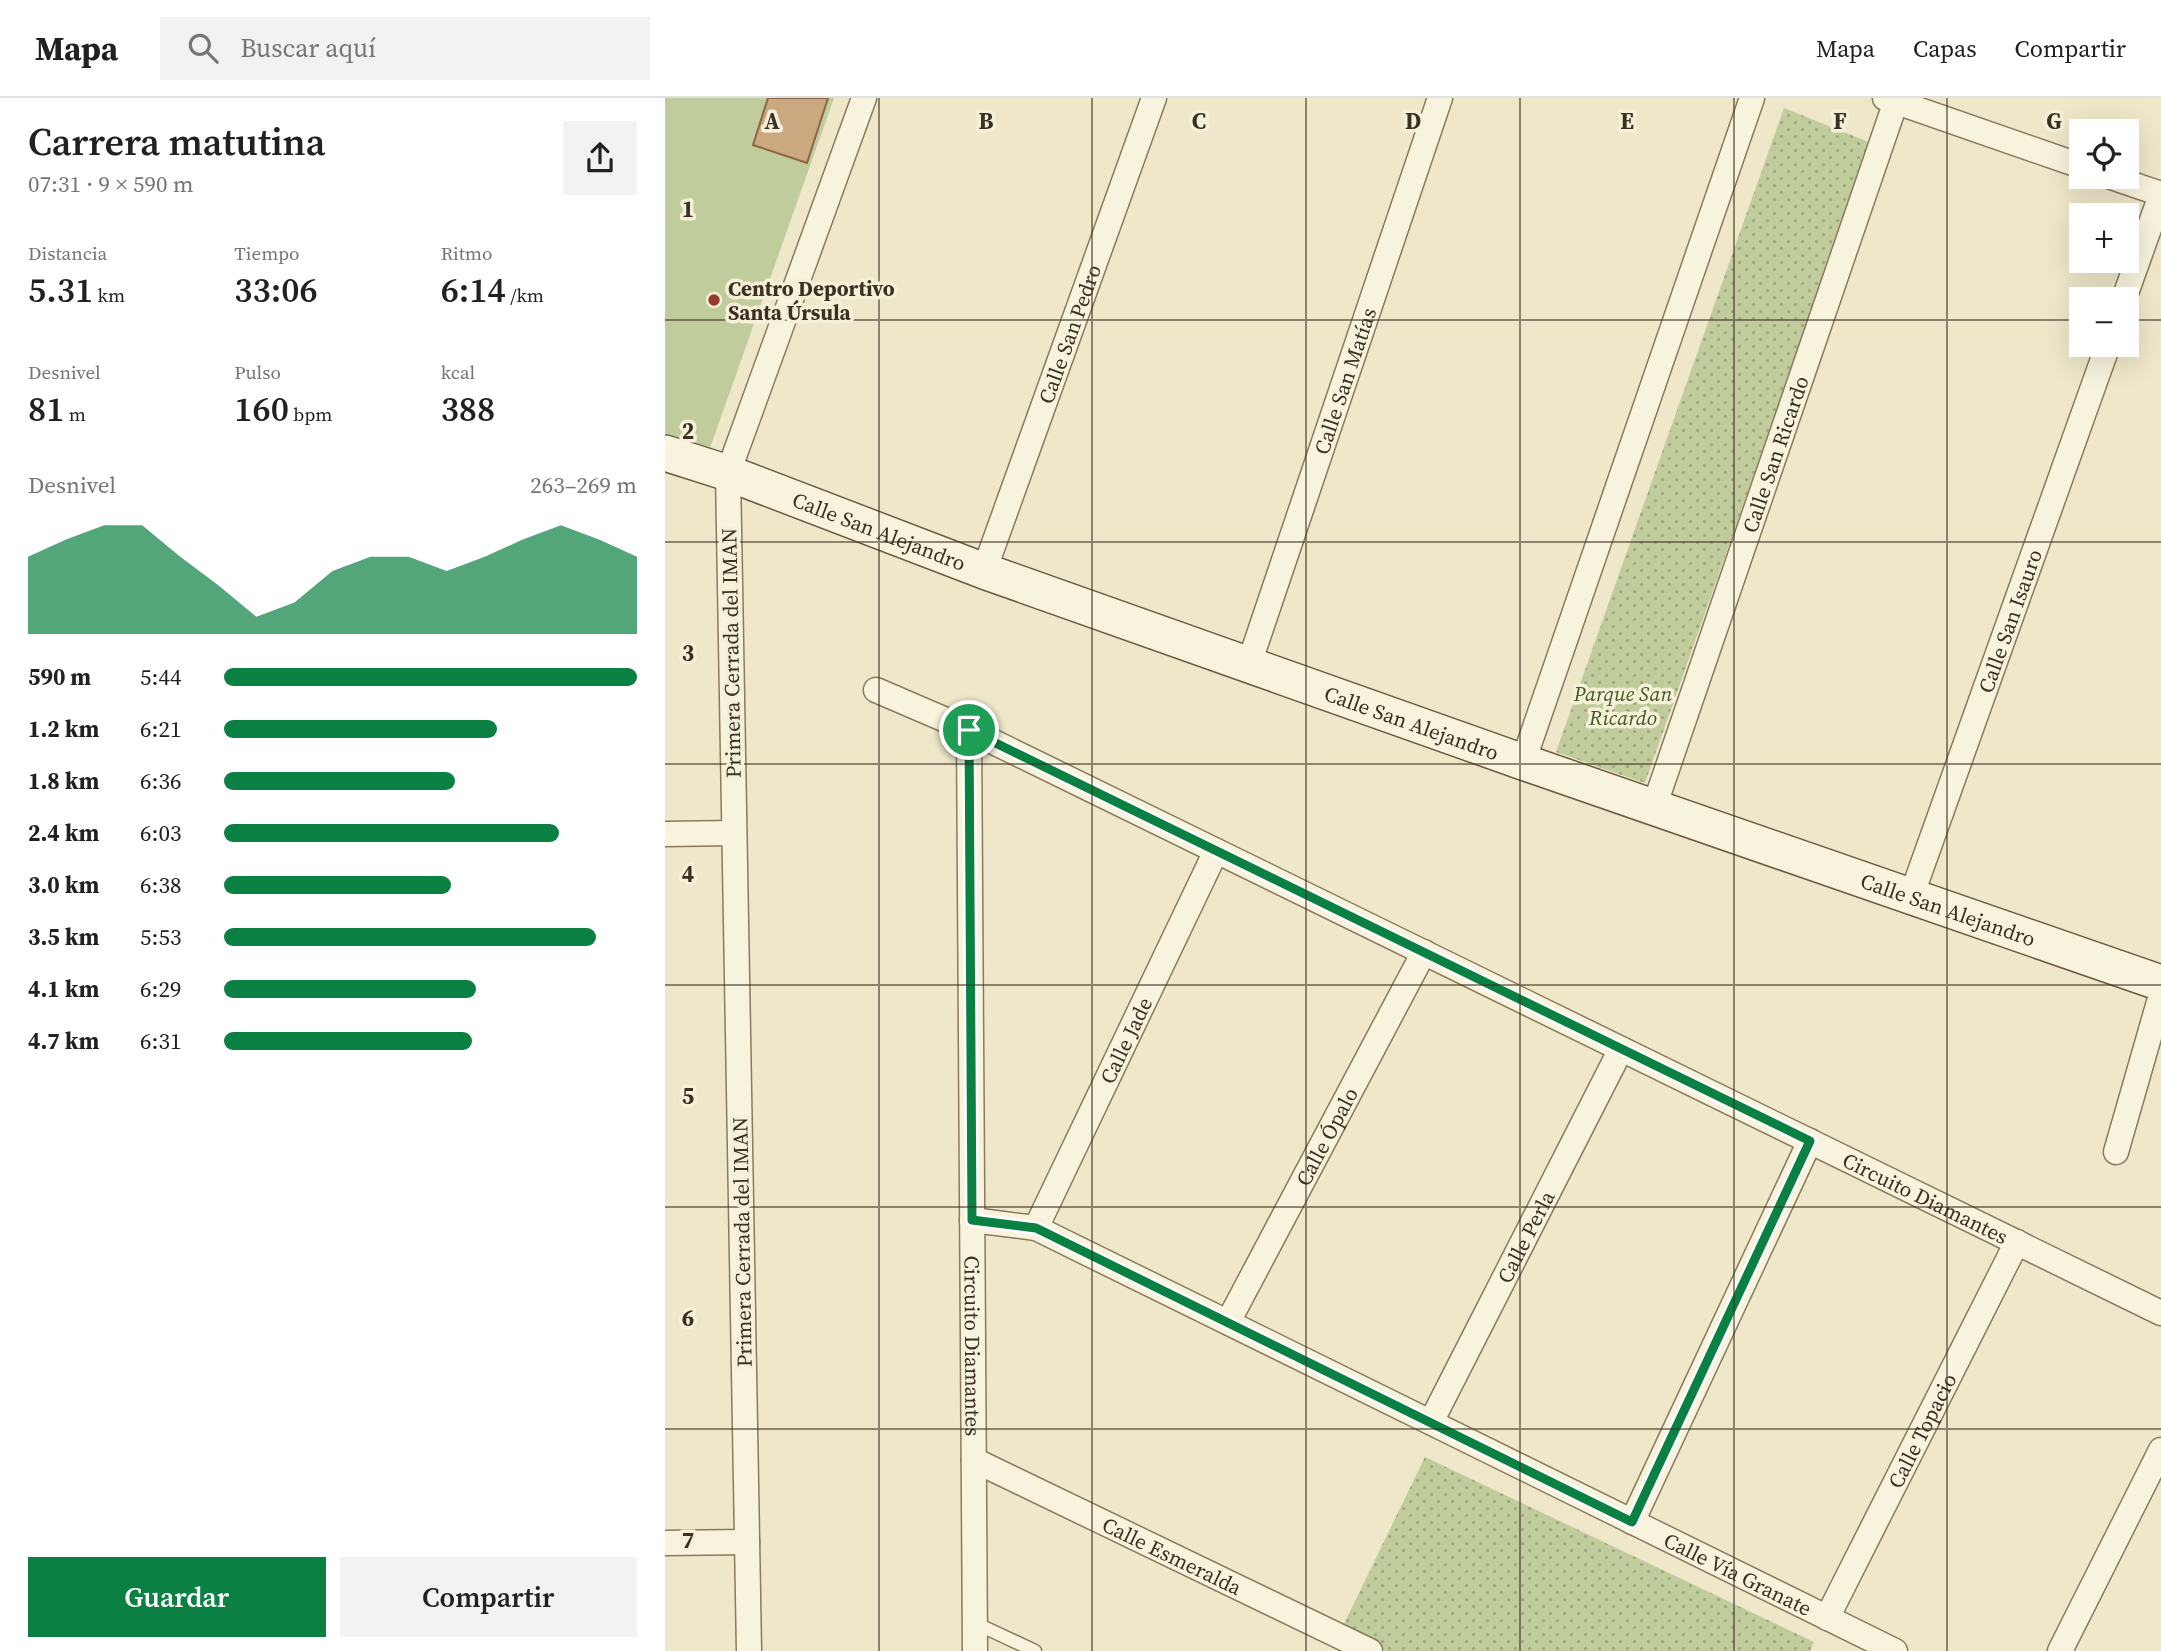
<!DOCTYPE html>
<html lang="es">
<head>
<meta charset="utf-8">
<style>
  :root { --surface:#fff; --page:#f2f2f2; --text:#202124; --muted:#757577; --line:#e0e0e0; --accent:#0b8043 }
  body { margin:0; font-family:"Source Serif 4",serif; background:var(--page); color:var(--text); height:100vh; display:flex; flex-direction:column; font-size:26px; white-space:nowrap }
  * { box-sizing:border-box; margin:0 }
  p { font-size:23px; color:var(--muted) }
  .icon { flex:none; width:38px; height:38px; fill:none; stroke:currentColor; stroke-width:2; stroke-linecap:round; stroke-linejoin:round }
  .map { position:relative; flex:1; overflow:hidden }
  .drawer { display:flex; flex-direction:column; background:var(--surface); width:665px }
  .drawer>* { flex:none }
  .fabs { position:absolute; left:1404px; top:21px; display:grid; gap:14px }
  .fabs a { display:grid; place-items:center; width:70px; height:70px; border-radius:0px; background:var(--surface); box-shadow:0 7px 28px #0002; font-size:35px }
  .pin { position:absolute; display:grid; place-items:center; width:60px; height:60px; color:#fff; margin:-30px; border:4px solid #fff; border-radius:50%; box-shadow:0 2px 7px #0007 }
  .round { display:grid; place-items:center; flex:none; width:74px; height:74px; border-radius:0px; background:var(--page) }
  .headline { display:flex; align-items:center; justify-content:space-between; height:119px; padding:0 28px }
  h1 { font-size:38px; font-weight:600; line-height:52px }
  .metrics { display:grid; grid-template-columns:repeat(3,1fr); gap:10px; height:119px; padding:7px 28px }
  .metrics div { display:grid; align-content:center }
  .metrics b { font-size:35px; font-weight:600 }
  .metrics small { font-size:19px; font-weight:400 }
  .metrics p { font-size:19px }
  .chart { height:196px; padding:14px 28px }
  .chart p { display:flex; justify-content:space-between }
  .chart svg { width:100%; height:126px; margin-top:7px; fill:var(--accent); opacity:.7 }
  .cta { display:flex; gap:14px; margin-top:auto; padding:14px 28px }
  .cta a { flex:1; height:80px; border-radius:0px; background:var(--accent); color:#fff; font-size:28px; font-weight:600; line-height:80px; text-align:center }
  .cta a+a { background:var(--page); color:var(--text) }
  ul { padding:0 28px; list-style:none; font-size:23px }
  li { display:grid; grid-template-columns:112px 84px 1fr; align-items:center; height:52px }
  li i { height:18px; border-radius:9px; background:var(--accent) }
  header { display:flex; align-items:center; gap:42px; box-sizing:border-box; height:98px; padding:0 35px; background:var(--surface); border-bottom:2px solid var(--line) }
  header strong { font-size:33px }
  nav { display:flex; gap:38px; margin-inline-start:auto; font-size:24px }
  .search { width:490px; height:63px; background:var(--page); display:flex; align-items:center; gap:18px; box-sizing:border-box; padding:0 24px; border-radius:0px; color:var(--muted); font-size:26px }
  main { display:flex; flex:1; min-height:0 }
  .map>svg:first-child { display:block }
</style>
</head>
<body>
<header>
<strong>Mapa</strong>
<div class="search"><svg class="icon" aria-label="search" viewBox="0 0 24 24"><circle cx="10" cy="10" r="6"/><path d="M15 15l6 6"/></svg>Buscar aquí</div>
<nav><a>Mapa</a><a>Capas</a><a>Compartir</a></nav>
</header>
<main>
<section class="drawer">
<div class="headline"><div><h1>Carrera matutina</h1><p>07:31 · 9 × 590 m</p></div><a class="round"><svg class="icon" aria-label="share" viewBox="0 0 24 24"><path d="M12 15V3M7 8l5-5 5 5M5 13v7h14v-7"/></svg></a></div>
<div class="metrics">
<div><p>Distancia</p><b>5.31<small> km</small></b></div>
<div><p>Tiempo</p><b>33:06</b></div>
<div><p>Ritmo</p><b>6:14<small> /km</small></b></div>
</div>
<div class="metrics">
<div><p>Desnivel</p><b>81<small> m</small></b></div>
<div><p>Pulso</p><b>160<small> bpm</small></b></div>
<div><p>kcal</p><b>388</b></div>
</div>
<div class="chart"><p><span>Desnivel</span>263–269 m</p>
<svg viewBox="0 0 160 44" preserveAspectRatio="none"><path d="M0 44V17L10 11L20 6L30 6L40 17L50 27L60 38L70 33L80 22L90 17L100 17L110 22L120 17L130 11L140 6L150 11L160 17V44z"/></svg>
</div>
<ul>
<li><b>590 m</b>5:44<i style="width:100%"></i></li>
<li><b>1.2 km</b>6:21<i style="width:66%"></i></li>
<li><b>1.8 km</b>6:36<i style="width:56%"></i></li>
<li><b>2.4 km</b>6:03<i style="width:81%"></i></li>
<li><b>3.0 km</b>6:38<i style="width:55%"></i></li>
<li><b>3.5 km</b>5:53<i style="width:90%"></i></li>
<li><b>4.1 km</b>6:29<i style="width:61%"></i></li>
<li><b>4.7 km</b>6:31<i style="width:60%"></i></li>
</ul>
<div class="cta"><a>Guardar</a><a>Compartir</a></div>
</section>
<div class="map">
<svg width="1496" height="1553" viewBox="0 0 1496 1553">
  <defs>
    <pattern id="park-dots" width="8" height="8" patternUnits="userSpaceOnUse" patternTransform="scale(1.75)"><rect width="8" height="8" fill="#c1cc9c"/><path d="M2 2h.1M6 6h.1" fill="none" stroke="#9ea67f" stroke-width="1.8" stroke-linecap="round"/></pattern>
  </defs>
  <rect width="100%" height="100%" fill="#eee7c9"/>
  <polygon fill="#c1cc9c" points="0,0 169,0 45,350 0,335"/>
  <g fill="url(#park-dots)">
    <polygon points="1119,10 1206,45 980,685 891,654"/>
    <polygon points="760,1359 1149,1544 1145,1553 721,1553 676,1532"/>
  </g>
  <polygon fill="#cba880" stroke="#896744" stroke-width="2" points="103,0 163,0 142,65 88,47"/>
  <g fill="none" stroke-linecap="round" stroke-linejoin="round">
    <defs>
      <polyline id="lane" points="310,1525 370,1553"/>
      <g id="street">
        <polyline points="1220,0 1416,68"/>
        <polyline points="1446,79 1496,96"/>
        <polyline points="1459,201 1496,97"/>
        <path id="s1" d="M319 473 489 0"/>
        <path id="s2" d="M584 566 775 0"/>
        <path id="s3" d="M211 592 304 632 1496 1215"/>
        <path id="s4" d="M304 632 310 1553"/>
        <polyline points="858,664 1087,0"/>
        <path id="s5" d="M989 709 1231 3"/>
        <polyline points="0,736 69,735"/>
        <path id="s6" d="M1247 796 1443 247"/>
        <polyline points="1451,1054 1496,897"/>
        <path id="s7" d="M307 1122 371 1130 1230 1553"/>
        <path id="s8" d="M371 1130 551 753"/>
        <path id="s9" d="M563 1224 759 854"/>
        <path id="s10" d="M766 1324 956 951"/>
        <path id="s11" d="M309 1362 705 1553"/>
        <polyline points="967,1424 1145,1043"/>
        <polyline points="0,1445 82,1444"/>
        <path id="s12" d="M1162 1520 1352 1144"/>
        <polyline points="84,1553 63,375 199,0"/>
        <polyline points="1395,1553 1496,1352"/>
      </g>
      <g id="secondary">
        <path id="s13" d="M0 355 63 375 319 473 858 664 1496 885"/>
      </g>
    </defs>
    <use href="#lane" stroke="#8a7a5e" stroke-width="15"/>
    <use href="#street" stroke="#8a7a5e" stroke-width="27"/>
    <use href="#secondary" stroke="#6c5b41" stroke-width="38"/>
    <use href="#lane" stroke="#f8f3dc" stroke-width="12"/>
    <use href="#street" stroke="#f8f3dc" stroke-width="24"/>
    <use href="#secondary" stroke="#f8f3dc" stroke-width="35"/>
  </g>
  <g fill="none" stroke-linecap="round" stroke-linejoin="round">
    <defs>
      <polygon id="route" points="304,632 1145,1043 967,1424 371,1130 307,1122"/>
    </defs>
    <use href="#route" stroke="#fff" stroke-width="14"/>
    <use href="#route" stroke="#0b8043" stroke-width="9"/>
  </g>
  <path fill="none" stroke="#3b3021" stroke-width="2" stroke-opacity="0.55" d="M214 0V1553M427 0V1553M641 0V1553M855 0V1553M1069 0V1553M1282 0V1553M0 222H1416M1461 222H1496M0 444H1496M0 666H1496M0 887H1496M0 1109H1496M0 1331H1496"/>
  <circle fill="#983a2f" stroke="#f5f0d8" stroke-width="2.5" cx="49" cy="202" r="7"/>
  <g text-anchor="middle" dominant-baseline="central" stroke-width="7" stroke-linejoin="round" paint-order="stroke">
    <g font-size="21" font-weight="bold" fill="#3b3021" stroke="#f5f0d8" text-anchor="start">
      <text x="63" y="190">Centro Deportivo<tspan x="63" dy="24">Santa Úrsula</tspan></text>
    </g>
    <g font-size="21" fill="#3b3021" stroke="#f5f0d8">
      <text stroke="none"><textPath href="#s1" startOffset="252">Calle San Pedro</textPath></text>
      <text stroke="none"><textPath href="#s2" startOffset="299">Calle San Matías</textPath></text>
      <text stroke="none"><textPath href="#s5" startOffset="373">Calle San Ricardo</textPath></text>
      <text stroke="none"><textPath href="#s13" startOffset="228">Calle San Alejandro</textPath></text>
      <text stroke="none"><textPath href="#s6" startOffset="290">Calle San Isauro</textPath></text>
      <text transform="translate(66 555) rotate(-91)">Primera Cerrada del IMAN</text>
      <text stroke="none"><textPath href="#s13" startOffset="794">Calle San Alejandro</textPath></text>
      <text stroke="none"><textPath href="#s13" startOffset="1362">Calle San Alejandro</textPath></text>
      <text stroke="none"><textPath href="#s8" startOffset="208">Calle Jade</textPath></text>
      <text stroke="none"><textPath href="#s9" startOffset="210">Calle Ópalo</textPath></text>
      <text stroke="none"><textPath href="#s3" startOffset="1166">Circuito Diamantes</textPath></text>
      <text stroke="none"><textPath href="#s10" startOffset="208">Calle Perla</textPath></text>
      <text transform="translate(77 1144) rotate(-91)">Primera Cerrada del IMAN</text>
      <text stroke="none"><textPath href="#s4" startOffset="616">Circuito Diamantes</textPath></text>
      <text stroke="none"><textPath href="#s12" startOffset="210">Calle Topacio</textPath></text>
      <text stroke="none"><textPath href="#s11" startOffset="220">Calle Esmeralda</textPath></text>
      <text stroke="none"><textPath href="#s7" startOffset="847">Calle Vía Granate</textPath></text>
    </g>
    <g font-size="21" font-style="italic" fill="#455728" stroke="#f5f0d8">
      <text x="958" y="595">Parque San<tspan x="958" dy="24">Ricardo</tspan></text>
    </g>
  </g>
  <g font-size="23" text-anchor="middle" font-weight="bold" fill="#3b3021" stroke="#f5f0d8" stroke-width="7" stroke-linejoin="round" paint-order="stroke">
    <text x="107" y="31">A</text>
    <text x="321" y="31">B</text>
    <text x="534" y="31">C</text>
    <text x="748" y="31">D</text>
    <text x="962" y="31">E</text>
    <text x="1175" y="31">F</text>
    <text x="1389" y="31">G</text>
    <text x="23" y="119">1</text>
    <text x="23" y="341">2</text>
    <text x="23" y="563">3</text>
    <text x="23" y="784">4</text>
    <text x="23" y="1006">5</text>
    <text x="23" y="1228">6</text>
    <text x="23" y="1450">7</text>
  </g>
</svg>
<div class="fabs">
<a><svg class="icon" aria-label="locate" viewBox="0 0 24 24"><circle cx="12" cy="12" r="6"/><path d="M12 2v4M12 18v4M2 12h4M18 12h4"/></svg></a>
<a>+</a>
<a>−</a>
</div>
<div class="pin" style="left:304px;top:632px;background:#1e9e55"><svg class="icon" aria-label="arrive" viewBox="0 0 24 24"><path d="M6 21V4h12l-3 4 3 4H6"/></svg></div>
</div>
</main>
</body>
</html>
